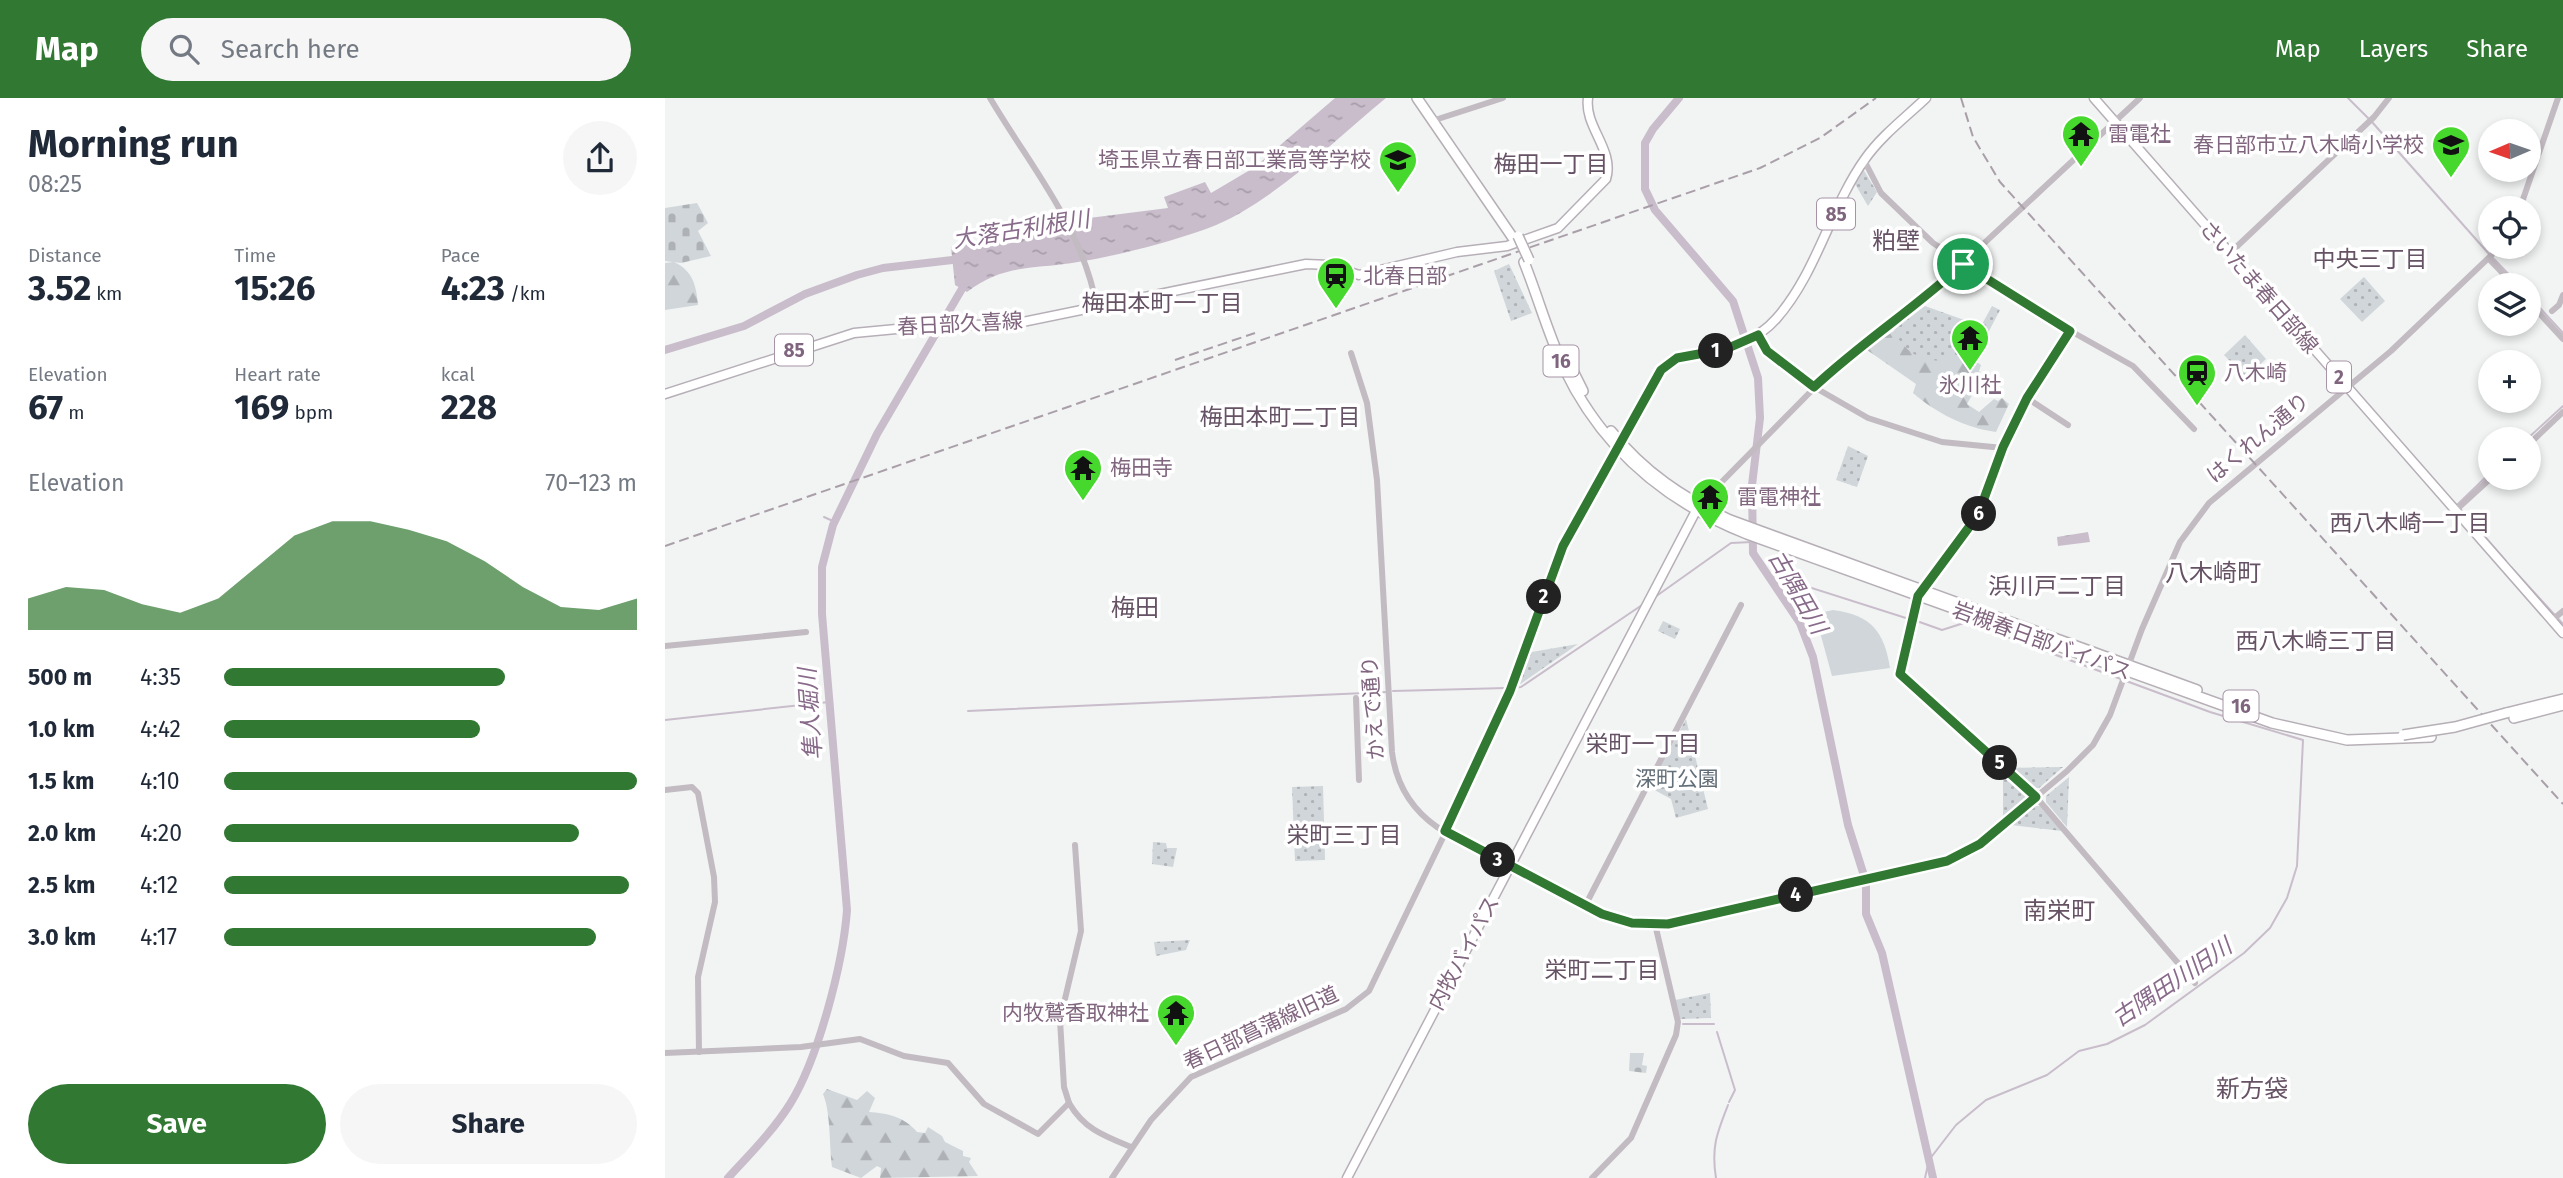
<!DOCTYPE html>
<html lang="en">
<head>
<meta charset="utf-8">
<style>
  :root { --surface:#fff; --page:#f6f6f7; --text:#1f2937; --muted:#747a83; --accent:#317832 }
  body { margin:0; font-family:"Fira Sans","Noto Sans JP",sans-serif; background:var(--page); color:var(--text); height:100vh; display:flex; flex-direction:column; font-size:26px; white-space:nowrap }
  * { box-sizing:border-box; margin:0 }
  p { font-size:23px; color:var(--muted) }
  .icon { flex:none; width:38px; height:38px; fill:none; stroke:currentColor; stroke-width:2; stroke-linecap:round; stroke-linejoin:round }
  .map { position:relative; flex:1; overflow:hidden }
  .sheet { display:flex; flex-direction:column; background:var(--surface); width:665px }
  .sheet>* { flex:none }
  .needle { width:46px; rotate:268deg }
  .fabs { position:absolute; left:1813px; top:21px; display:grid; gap:14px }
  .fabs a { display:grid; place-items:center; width:63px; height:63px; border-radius:50%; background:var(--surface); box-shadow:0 4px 10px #0003; font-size:35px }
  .pin { position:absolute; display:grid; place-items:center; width:60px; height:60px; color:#fff; margin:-30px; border:4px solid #fff; border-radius:50%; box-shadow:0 2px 7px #0007 }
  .km { position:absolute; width:35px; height:35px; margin:-18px; border-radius:50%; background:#222; color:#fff; font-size:19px; line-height:35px; text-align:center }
  .round { display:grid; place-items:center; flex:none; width:74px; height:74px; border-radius:37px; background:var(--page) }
  .summary { display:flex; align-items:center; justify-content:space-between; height:119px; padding:0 28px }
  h1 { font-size:38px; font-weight:700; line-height:52px }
  .figures { display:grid; grid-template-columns:repeat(3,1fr); gap:10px; height:119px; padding:7px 28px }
  .figures div { display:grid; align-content:center }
  .figures b { font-size:35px; font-weight:700 }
  .figures small { font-size:19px; font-weight:400 }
  .figures p { font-size:19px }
  .chart { height:196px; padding:14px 28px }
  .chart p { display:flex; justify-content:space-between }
  .chart svg { width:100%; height:126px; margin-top:7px; fill:var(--accent); opacity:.7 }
  .cta { display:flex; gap:14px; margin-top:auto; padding:14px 28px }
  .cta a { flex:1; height:80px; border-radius:42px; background:var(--accent); color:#fff; font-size:28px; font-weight:700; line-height:80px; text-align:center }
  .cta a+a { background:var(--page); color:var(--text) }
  ul { padding:0 28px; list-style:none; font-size:23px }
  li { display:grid; grid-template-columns:112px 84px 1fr; align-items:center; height:52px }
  li i { height:18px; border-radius:9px; background:var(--accent) }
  header { display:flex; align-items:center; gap:42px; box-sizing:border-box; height:98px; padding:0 35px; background:var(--accent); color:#fff }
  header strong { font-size:33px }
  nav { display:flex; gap:38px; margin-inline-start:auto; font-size:24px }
  .search { width:490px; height:63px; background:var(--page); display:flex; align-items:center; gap:18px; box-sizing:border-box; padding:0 24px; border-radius:38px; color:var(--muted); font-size:26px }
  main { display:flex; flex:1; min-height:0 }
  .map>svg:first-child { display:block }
</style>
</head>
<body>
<header>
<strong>Map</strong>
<div class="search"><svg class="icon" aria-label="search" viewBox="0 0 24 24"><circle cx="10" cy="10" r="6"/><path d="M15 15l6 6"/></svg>Search here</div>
<nav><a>Map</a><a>Layers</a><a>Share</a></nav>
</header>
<main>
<section class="sheet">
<div class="summary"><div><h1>Morning run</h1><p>08:25</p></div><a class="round"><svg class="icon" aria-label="share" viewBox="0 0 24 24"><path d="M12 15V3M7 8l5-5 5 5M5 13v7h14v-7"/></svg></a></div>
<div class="figures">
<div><p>Distance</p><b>3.52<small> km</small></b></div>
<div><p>Time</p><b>15:26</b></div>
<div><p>Pace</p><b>4:23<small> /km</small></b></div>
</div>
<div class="figures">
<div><p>Elevation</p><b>67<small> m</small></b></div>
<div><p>Heart rate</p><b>169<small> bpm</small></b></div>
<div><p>kcal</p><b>228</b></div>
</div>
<div class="chart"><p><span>Elevation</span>70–123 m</p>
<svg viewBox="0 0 160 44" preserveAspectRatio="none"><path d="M0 44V33L10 29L20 30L30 35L40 38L50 33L60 22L70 11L80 6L90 6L100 9L110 13L120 20L130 29L140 36L150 37L160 33V44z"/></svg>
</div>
<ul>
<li><b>500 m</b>4:35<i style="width:68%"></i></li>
<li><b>1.0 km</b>4:42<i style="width:62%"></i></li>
<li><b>1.5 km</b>4:10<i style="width:100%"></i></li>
<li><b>2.0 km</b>4:20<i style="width:86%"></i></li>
<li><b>2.5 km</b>4:12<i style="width:98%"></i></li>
<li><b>3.0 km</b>4:17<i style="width:90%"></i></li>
</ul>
<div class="cta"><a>Save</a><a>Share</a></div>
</section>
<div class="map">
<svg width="1898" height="1080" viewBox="0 0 1898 1080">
  <defs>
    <pattern id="forest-firs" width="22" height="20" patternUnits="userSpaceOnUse" patternTransform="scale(1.75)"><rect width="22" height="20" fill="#d0d6d9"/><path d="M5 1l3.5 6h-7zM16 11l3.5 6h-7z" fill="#aeb1b5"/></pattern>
    <pattern id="cemetery-stones" width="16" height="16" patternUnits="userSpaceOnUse" patternTransform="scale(1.75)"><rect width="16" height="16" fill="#d0d6d9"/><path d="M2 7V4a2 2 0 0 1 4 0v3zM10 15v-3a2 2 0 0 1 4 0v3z" fill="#aeb1b5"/></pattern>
    <pattern id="park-dots" width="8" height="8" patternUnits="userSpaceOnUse" patternTransform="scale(1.75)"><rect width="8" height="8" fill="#d0d6d9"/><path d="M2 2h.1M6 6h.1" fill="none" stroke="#aeb1b5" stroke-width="1.8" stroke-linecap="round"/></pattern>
    <pattern id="water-ripples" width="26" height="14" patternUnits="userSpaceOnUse" patternTransform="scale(1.75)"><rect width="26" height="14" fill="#c9bdcb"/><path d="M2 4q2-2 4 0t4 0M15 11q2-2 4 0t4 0" fill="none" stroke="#a89daa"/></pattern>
  </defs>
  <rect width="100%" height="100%" fill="#f1f4f3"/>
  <path fill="#d0d6d9" d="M1168 512C1206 517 1219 533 1225 570L1167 578 1150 516Z"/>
  <g fill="url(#forest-firs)">
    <path d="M9 164C28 173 31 187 33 207L0 212V165Z"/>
    <path d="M1233 230 1297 252 1296 260 1308 267 1312 264 1316 267 1314 273 1318 278 1302 306 1314 314 1329 301 1333 303 1337 300 1344 306 1331 334C1301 330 1271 315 1248 295L1251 286 1202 252Z"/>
    <path d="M162 991 192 1002 202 993 210 1000 204 1014C222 1015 240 1019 252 1034L260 1035 263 1029 277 1038 280 1044 298 1053V1058L306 1060 304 1064 313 1078 215 1080 216 1070 212 1068 196 1080 167 1069C164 1046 166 1015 158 996Z"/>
  </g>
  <g fill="url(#cemetery-stones)">
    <polygon points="32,105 43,125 33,133 46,158 16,165 0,163 0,110"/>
    <polygon points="965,955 979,955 977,967 982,968 981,975 964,973"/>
  </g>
  <g fill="url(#park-dots)">
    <polygon points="1198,71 1212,94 1203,108 1190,86"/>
    <polygon points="844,166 867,215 846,223 829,173"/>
    <polygon points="1699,179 1720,203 1697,224 1675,201"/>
    <path d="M1260 208 1316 228 1327 208 1335 212 1311 258 1300 251C1275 274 1239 260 1229 231Z"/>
    <polygon points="1580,237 1601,261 1581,280 1559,257"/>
    <polygon points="1183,348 1203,358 1192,389 1171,382"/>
    <polygon points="998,523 1015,531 1010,541 993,533"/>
    <polygon points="913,546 854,587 850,586 861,555"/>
    <polygon points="1021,621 1043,711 1011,720 1006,701 984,689"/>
    <polygon points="1398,669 1374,690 1368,691 1345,670"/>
    <polygon points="1338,673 1362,695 1362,701 1338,720"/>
    <polygon points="1404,679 1402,729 1381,704 1381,698"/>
    <polygon points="658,688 660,762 630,763 627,689"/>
    <polygon points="1370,708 1375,708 1397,733 1346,727"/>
    <polygon points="488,744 501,745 502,750 512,750 508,769 487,766"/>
    <polygon points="525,842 521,852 491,858 489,844"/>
    <polygon points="1045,895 1046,920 1015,921 1010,902"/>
  </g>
  <g fill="url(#water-ripples)">
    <path d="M670 0H721C667 44 606 107 541 131 498 146 452 158 407 165 366 171 337 167 302 194L290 187 286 149 424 120 503 110 499 99 540 84 546 95 590 69Z"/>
    <polygon points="1423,434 1425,444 1393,448 1392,439"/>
  </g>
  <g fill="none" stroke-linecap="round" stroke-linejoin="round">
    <g stroke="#c9bdcb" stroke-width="2">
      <polyline points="1683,0 1703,20"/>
      <polyline points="1707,24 1824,156"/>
      <polyline points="1828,160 1854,187"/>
      <polyline points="1864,198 1898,235"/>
      <polyline points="1862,341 1898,308"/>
      <polyline points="1792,407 1825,375"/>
      <polyline points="159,419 170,424"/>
      <polyline points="1809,427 1817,437"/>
      <polyline points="1821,440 1841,463"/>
      <polyline points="1846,469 1898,526"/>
      <polyline points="1103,476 1244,521"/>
      <polyline points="990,499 1066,445 1087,444"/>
      <polyline points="1249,522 1277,532 1302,524 1545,614 1638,642 1632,768 1622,800 1605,830 1579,855 1480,927 1442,946 1414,953 1382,977 1321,1002 1291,1027 1264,1062 1260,1080"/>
      <polyline points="846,590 856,589 977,507"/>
      <polyline points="728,593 841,590"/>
      <polyline points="303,613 722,594"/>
      <polyline points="0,622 164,604"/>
      <polyline points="1018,926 1049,926"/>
      <polyline points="1052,934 1070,992 1064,1004"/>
      <path d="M1051 1080C1046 1049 1052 1035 1063 1007"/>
    </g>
    <g stroke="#c9bdcb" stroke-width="8">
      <polyline points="1014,0 988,31 980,45 980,91 990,112 1068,203 1093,280 1095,320 1087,387 1088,455 1135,525 1148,559 1183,727 1201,784 1201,816 1217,855 1268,1080"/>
      <polyline points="0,252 79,228 140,196 192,177 218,170 296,161"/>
      <path d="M63 1080C84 1057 108 1033 125 1006 153 961 178 866 182 812L157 516V469L168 427 212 336 301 184"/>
    </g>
    <defs>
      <g id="major">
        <polyline points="1429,0 1898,535"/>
        <path d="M0 296 189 235 263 228 348 226 641 166 664 167 694 177 792 154 842 148 893 130 941 81C950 52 919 29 923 0"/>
        <path d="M954 350 996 273C1023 243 1074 263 1111 221 1152 175 1165 110 1200 61 1216 38 1241 19 1261 0"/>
        <polyline points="682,1080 1034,407"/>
      </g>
      <g id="highway">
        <polyline points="752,0 848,140"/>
        <path d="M859 164C873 199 883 236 899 270 937 350 1001 404 1082 436L1607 625 1682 642 1766 639"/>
        <polyline points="904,265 918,293"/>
        <path d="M946 333C979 374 1018 400 1065 422L1532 592"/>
        <polyline points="1841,615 1898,601"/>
        <polyline points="1849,620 1898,607"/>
      </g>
    </defs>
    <use href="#major" stroke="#b7afb7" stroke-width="11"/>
    <use href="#highway" stroke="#b6afb6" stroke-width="12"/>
    <g stroke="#c3bbc2" stroke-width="6">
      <path d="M325 0C367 71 416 126 432 209"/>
      <polyline points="773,21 838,0"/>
      <polyline points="1199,62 1216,95 1268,145 1386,222 1468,268 1529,331"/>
      <polyline points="1855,110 1893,0"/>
      <polyline points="1565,155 1709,19 1724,0"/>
      <polyline points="1824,161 1849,187"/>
      <polyline points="1864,204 1898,241"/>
      <polyline points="1887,213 1894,207 1898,197"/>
      <polyline points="1405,233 1362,300 1338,350 1313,417 1253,498 1235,576 1371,699 1530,885"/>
      <polyline points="1093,237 1102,253 1149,289 1203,320 1277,344 1338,350"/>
      <path d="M686 255 702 305 712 382 727 654C731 686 745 710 772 729L937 816 977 826 1014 824 1267 768 1315 746 1402 673 1428 647 1445 617 1477 531 1515 444 1544 405 1726 253 1835 149"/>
      <polyline points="1362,300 1403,327"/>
      <polyline points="1864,346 1898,314"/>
      <polyline points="1034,407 1171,268 1256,204 1475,0"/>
      <polyline points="1791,412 1826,380"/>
      <polyline points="1887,522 1898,513"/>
      <polyline points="0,548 141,534"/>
      <polyline points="691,600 694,682"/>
      <polyline points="0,692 27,689 33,695 49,779 50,804 33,879 34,954"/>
      <polyline points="920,808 1076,507"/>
      <path d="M0 955 136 949 195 941 239 958 283 965 319 1006 373 1036 404 1005C419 1031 439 1038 466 1049"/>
      <polyline points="404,1005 399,989 395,922 416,833 410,747"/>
      <polyline points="447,1080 486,1022 526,979 681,911 704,893 824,644 898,448 953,351"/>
      <polyline points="927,1080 966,1040 1011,937 1013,924 990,826"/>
    </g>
    <use href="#major" stroke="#fff" stroke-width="8"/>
    <use href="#highway" stroke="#fff" stroke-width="9"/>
    <g stroke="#aa9fa9" stroke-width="2" stroke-dasharray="10 5" stroke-linecap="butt">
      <polyline points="1296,0 1308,39 1335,84 1898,706"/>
      <polyline points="510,262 590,235"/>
      <polyline points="0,448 1095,70 1155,40 1211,0"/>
    </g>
    <defs>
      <g id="highway-bridge">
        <polyline points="853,138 864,162"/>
        <polyline points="1738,637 1790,629 1841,615"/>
      </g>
    </defs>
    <use href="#highway-bridge" stroke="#b6afb6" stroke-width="12" stroke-linecap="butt"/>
    <use href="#highway-bridge" stroke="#fff" stroke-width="9"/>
  </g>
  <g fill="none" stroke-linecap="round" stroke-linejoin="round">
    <defs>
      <path id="route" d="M1298 166 1405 233 1362 300 1338 349 1313 417 1253 498 1235 576 1371 699 1315 746 1282 763 1003 826 967 825 937 816 780 733 845 593 898 448 996 272 1012 260 1061 251 1093 237 1102 253 1149 289C1196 245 1250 210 1298 166Z"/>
    </defs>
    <use href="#route" stroke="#fff" stroke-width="14"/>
    <use href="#route" stroke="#317832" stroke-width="9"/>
  </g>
  <defs>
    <symbol id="temple-pin" viewBox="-11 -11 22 30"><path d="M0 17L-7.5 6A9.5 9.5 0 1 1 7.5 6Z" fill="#46d82d" stroke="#fff"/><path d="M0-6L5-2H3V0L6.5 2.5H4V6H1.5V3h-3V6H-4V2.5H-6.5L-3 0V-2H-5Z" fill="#111"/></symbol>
    <symbol id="school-pin" viewBox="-11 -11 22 30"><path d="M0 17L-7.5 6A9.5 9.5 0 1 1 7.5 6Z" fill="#46d82d" stroke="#fff"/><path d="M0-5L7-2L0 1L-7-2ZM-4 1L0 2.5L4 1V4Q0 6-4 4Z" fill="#111"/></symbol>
    <symbol id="station-pin" viewBox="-11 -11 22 30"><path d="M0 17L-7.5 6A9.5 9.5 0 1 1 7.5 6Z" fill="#46d82d" stroke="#fff"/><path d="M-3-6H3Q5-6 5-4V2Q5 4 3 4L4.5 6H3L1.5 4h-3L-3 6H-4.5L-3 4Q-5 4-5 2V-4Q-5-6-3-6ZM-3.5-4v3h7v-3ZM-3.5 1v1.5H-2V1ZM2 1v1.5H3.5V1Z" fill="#111"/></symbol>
  </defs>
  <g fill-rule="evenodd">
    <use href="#temple-pin" x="1394" y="14" width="44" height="60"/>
    <use href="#school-pin" x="1764" y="25" width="44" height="60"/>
    <use href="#school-pin" x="711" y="40" width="44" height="60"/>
    <use href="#station-pin" x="649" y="156" width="44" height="60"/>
    <use href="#temple-pin" x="1283" y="218" width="44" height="60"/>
    <use href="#station-pin" x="1510" y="253" width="44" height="60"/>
    <use href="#temple-pin" x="396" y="348" width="44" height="60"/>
    <use href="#temple-pin" x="1023" y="377" width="44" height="60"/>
    <use href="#temple-pin" x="489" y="893" width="44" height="60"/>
  </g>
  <g text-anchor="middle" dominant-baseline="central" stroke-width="7" stroke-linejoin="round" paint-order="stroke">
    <g fill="#fff" stroke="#a693a5" stroke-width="2">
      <rect x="1152" y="100.5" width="38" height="31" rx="5"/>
      <rect x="110" y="236.5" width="38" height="31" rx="5"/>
      <rect x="878.5" y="247.5" width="35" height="31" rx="5"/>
      <rect x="1662" y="263.5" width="24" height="31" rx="5"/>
      <rect x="1558.5" y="592.5" width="35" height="31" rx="5"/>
    </g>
    <g font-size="19" font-weight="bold" fill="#80657e">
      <text x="1171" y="116">85</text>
      <text x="129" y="252">85</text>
      <text x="896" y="263">16</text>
      <text x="1674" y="279">2</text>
      <text x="1576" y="608">16</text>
    </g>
    <g font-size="21" fill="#80657e" stroke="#fff" text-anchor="start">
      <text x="1443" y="36">雷電社</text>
      <text x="1759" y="47" text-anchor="end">春日部市立八木崎小学校</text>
      <text x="706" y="62" text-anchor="end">埼玉県立春日部工業高等学校</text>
      <text x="698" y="178">北春日部</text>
      <text x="1559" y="275">八木崎</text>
      <text x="1305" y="287" text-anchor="middle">氷川社</text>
      <text x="445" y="370">梅田寺</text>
      <text x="1072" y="399">雷電神社</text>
      <text x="484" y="915" text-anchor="end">内牧鷲香取神社</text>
    </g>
    <g font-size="21" fill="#80657e" stroke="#fff">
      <text transform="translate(1594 189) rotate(49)">さいたま春日部線</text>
      <text transform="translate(295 226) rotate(-3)">春日部久喜線</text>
      <text transform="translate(1593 340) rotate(-40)">はくれん通り</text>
      <text transform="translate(1377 543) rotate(20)">岩槻春日部バイパス</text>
      <text transform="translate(708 610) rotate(-94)">かえで通り</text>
      <text transform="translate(799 855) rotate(-62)">内牧バイパス</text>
      <text transform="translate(596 930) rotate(-25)">春日部菖蒲線旧道</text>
    </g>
    <g font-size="21" fill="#636f78" stroke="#fff">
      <text x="1012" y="681">深町公園</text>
    </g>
    <g font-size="23" fill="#665265" stroke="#fff">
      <text x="886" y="66">梅田一丁目</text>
      <text x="1705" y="161">中央三丁目</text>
      <text x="497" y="205">梅田本町一丁目</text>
      <text x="615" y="319">梅田本町二丁目</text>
      <text x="1745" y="425">西八木崎一丁目</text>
      <text x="1392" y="488">浜川戸二丁目</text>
      <text x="1651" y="543">西八木崎三丁目</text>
      <text x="978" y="646">栄町一丁目</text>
      <text x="679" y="737">栄町三丁目</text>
      <text x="937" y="872">栄町二丁目</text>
    </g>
    <g font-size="23" font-style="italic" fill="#886b8a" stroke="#fff">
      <text transform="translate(356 131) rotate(-9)">大落古利根川</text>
      <text transform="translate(1133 494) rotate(60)">古隅田川</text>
      <text transform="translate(145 616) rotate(-94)">隼人堀川</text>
      <text transform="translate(1507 884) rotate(-34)">古隅田川旧川</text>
    </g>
    <g font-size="24" fill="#665265" stroke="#fff">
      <text x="1231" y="143">粕壁</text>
      <text x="1548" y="475">八木崎町</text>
      <text x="470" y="510">梅田</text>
      <text x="1394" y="813">南栄町</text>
      <text x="1587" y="991">新方袋</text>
    </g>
  </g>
</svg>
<div class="fabs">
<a><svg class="needle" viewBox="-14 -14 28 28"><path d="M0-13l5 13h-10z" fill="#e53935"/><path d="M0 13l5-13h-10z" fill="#747a83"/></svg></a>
<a><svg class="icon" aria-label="locate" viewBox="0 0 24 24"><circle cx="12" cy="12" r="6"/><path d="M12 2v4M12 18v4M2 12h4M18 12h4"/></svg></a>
<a><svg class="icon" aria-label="layers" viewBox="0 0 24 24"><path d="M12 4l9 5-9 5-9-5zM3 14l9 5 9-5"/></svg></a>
<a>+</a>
<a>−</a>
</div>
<div class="pin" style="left:1298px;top:166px;background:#1e9e55"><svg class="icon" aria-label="arrive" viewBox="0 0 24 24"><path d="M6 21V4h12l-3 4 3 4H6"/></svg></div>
<b class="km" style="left:1051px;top:253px">1</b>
<b class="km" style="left:879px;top:499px">2</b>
<b class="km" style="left:833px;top:762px">3</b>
<b class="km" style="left:1131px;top:797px">4</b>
<b class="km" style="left:1335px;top:665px">5</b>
<b class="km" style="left:1314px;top:416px">6</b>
</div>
</main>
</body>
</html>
